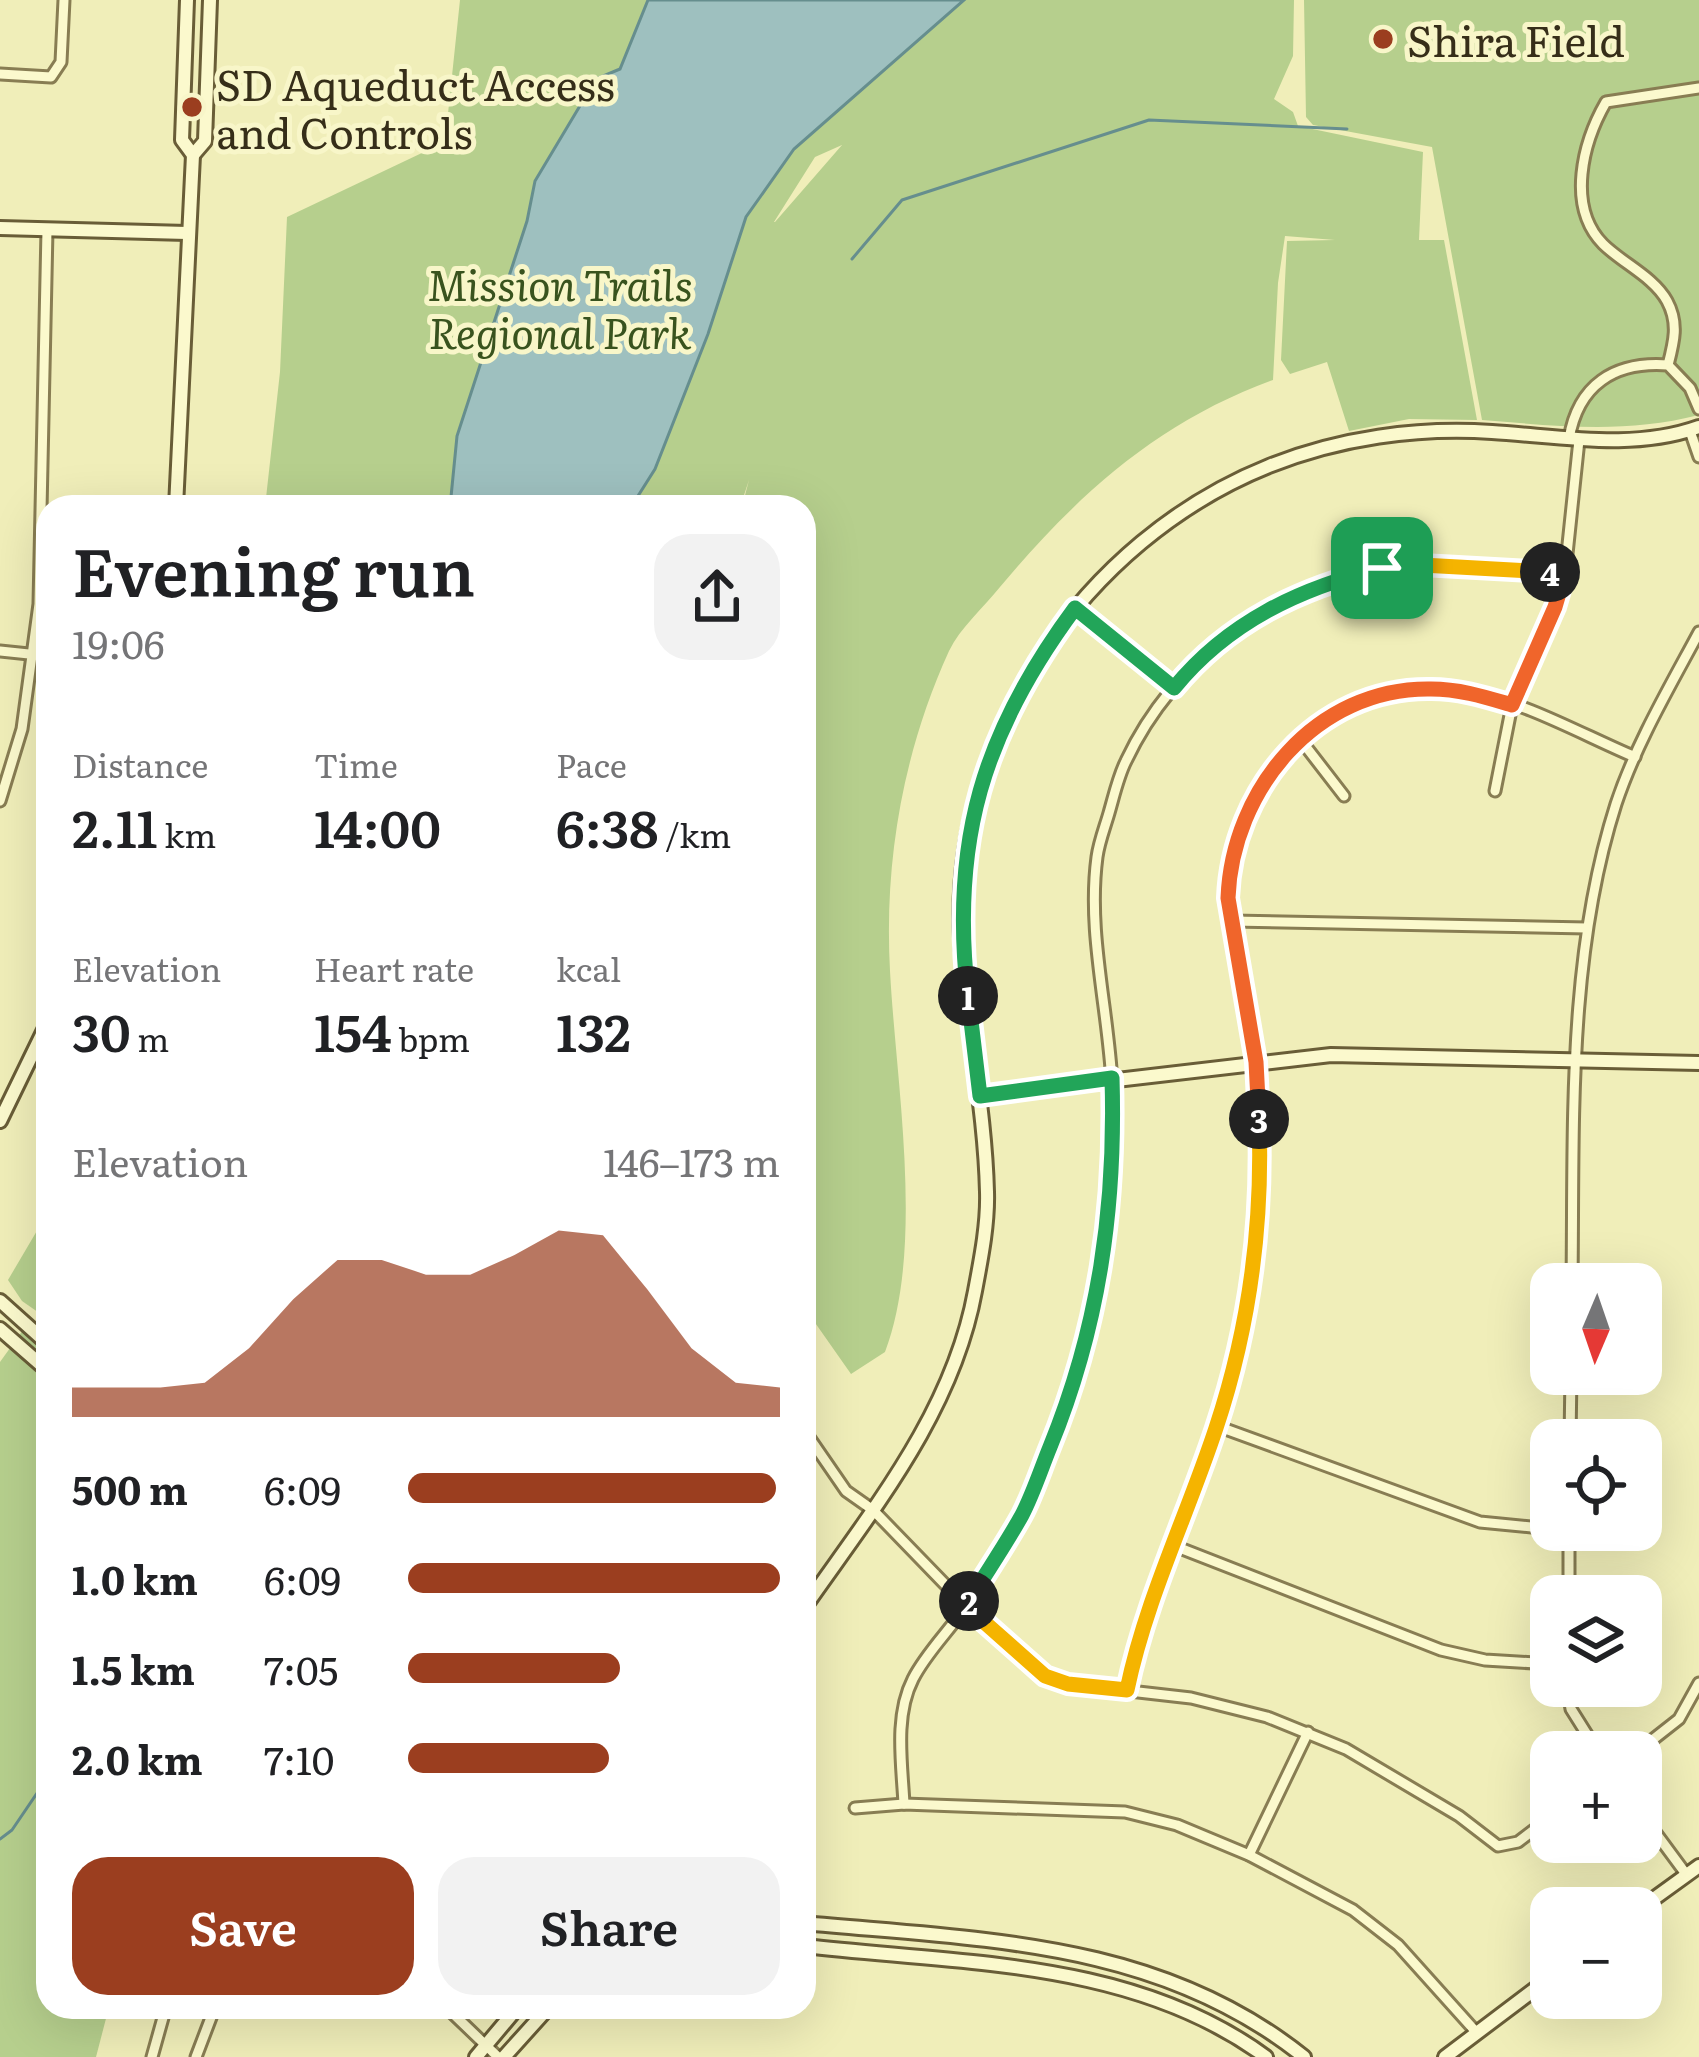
<!DOCTYPE html>
<html lang="en">
<head>
<meta charset="utf-8">
<style>
  :root { --surface:#fff; --page:#f2f2f2; --text:#202124; --muted:#757577; --accent:#9b3e1f }
  body { margin:0; font-family:Literata,serif; background:var(--page); color:var(--text); height:100vh; display:flex; flex-direction:column; font-size:45px; white-space:nowrap }
  * { box-sizing:border-box; margin:0 }
  p { font-size:39px; color:var(--muted) }
  .icon { flex:none; width:66px; height:66px; fill:none; stroke:currentColor; stroke-width:2; stroke-linecap:round; stroke-linejoin:round }
  .map { position:relative; flex:1; overflow:hidden }
  .drawer { position:absolute; left:36px; top:495px; width:780px; height:1524px; display:flex; flex-direction:column; background:var(--surface); border-radius:36px; box-shadow:0 12px 48px #0002 }
  .drawer>* { flex:none }
  .needle { width:78px; rotate:182deg }
  .tools { position:absolute; left:1530px; top:1263px; display:grid; gap:24px }
  .tools a { display:grid; place-items:center; width:132px; height:132px; border-radius:24px; background:var(--surface); box-shadow:0 12px 48px #0002; font-size:60px }
  .pin { position:absolute; display:grid; place-items:center; width:102px; height:102px; color:#fff; margin:-51px; border-radius:24px; box-shadow:0 6px 18px #0006 }
  .km { position:absolute; width:60px; height:60px; margin:-30px; border-radius:50%; background:#222; color:#fff; font-size:33px; line-height:60px; text-align:center }
  .round { display:grid; place-items:center; flex:none; width:126px; height:126px; border-radius:36px; background:var(--page) }
  .overview { display:flex; align-items:center; justify-content:space-between; height:204px; padding:0 36px }
  h1 { font-size:66px; font-weight:600; line-height:90px }
  .metrics { display:grid; grid-template-columns:repeat(3,1fr); gap:18px; height:204px; padding:12px 36px }
  .metrics div { display:grid; align-content:center }
  .metrics b { font-size:51px; font-weight:600 }
  .metrics small { font-size:33px; font-weight:400 }
  .metrics p { font-size:33px }
  .chart { height:336px; padding:24px 36px }
  .chart p { display:flex; justify-content:space-between }
  .chart svg { width:100%; height:216px; margin-top:12px; fill:var(--accent); opacity:.7 }
  .primary-button { display:flex; gap:24px; margin-top:auto; padding:24px 36px }
  .primary-button a { flex:1; height:138px; border-radius:36px; background:var(--accent); color:#fff; font-size:48px; font-weight:600; line-height:138px; text-align:center }
  .primary-button a+a { background:var(--page); color:var(--text) }
  ul { padding:0 36px; list-style:none; font-size:39px }
  li { display:grid; grid-template-columns:192px 144px 1fr; align-items:center; height:90px }
  li i { height:30px; border-radius:15px; background:var(--accent) }
  .map>svg:first-child { display:block }
</style>
</head>
<body>
<div class="map">
<svg width="1699" height="2057" viewBox="0 0 1699 2057">
  <rect width="100%" height="100%" fill="#f0eeb9"/>
  <g fill="#b6cf8d" fill-rule="evenodd">
    <path d="M460 0H1294L1293 56 1274 99 1293 112 1298 126 1423 152 1419 240H1444L1477 420 1409 419 1349 431 1327 362 1290 374 1281 360 1287 241 1335 240 1285 236 1278 283 1273 380C1158 422 1077 495 1000 587 984 607 960 628 949 651 903 752 884 861 890 971 896 1085 925 1246 885 1352L851 1374 804 1307V507H742L749 480 740 507H265L280 372 287 217 445 142ZM842 145 775 222H774L815 157Z"/>
    <path d="M1304 0H1699V415C1624 434 1559 426 1482 420L1432 147 1313 125 1306 117Z"/>
    <polygon points="48,1212 48,2007 109,2007 96,2057 0,2057 0,1362 23,1330 45,1317 22,1301 8,1280"/>
  </g>
  <polygon fill="#9ec0bf" stroke="#668e8e" stroke-width="3" points="648,0 964,0 794,149 746,217 708,334 655,469 631,507 450,507 457,436 527,221 535,181 596,79 620,69"/>
  <g fill="none" stroke-linecap="round" stroke-linejoin="round">
    <g stroke="#668e8e" stroke-width="3">
      <polyline points="852,259 902,200 1149,120 1347,129"/>
      <polyline points="0,1839 12,1830 48,1777"/>
    </g>
    <defs>
      <g id="street">
        <polyline points="0,74 51,77 61,62 64,0"/>
        <path d="M1668 365C1674 342 1679 323 1667 301 1654 277 1622 263 1603 244 1566 206 1583 142 1606 102L1699 88"/>
        <polyline points="1690,431 1699,457"/>
        <path d="M1569 439C1578 385 1614 361 1668 365L1690 388 1699 409"/>
        <polyline points="1076,608 1174,688"/>
        <polyline points="0,651 48,656"/>
        <polyline points="1300,739 1344,796"/>
        <polyline points="1495,791 1512,705 1555,607 1565,573 1579,440"/>
        <polyline points="0,801 22,729 39,604 47,230"/>
        <polyline points="1232,921 1587,928"/>
        <path d="M1572 1284C1574 1126 1567 957 1616 804 1636 744 1669 688 1699 632"/>
        <polyline points="1217,1426 1480,1522 1551,1529"/>
        <polyline points="804,1430 846,1491 873,1510 966,1606 1045,1676 1068,1684 1191,1698 1267,1717 1346,1749 1459,1816 1498,1846 1518,1842 1551,1817"/>
        <polyline points="1570,1440 1571,1374"/>
        <polyline points="1172,1545 1441,1650 1485,1660 1551,1664"/>
        <polyline points="1569,1596 1569,1530"/>
        <polyline points="1567,1686 1571,1709 1598,1752"/>
        <path d="M1127 1691C1146 1597 1192 1513 1218 1422 1251 1304 1271 1183 1256 1061 1250 1006 1237 952 1228 898 1233 773 1341 667 1471 692 1527 703 1583 735 1635 757"/>
        <polyline points="1637,1752 1679,1719 1699,1683"/>
        <path d="M904 1804C902 1764 894 1716 913 1679 926 1653 950 1630 966 1606 1009 1542 1058 1452 1077 1378 1102 1280 1117 1185 1112 1083 1108 1007 1087 932 1097 857 1099 842 1105 827 1109 813 1114 796 1118 777 1126 761 1173 661 1274 585 1384 568 1443 559 1506 569 1565 573"/>
        <polyline points="855,1808 904,1804 1125,1812 1177,1825 1249,1855 1353,1910 1398,1945 1477,2033"/>
        <polyline points="1641,1813 1686,1874"/>
        <polyline points="1249,1855 1308,1732"/>
        <polyline points="446,2007 498,2057"/>
        <polyline points="152,2057 166,2007"/>
        <polyline points="196,2057 215,2007"/>
      </g>
      <g id="secondary">
        <polyline points="187,0 182,140 193,155"/>
        <polyline points="193,155 205,141 210,0"/>
        <polyline points="0,228 187,233"/>
        <polyline points="176,507 193,155"/>
        <polyline points="979,1096 1331,1055 1699,1063"/>
        <polyline points="0,1121 48,1022"/>
        <polyline points="0,1301 48,1344"/>
        <polyline points="0,1329 48,1371"/>
        <path d="M804 1608C873 1509 953 1412 975 1291 981 1259 988 1224 987 1192 985 1107 966 1023 961 938 950 737 1084 540 1269 466 1339 438 1417 427 1492 432 1560 436 1632 451 1699 427"/>
        <polyline points="1641,1908 1699,1866"/>
        <path d="M804 1923C982 1940 1158 1940 1304 2057"/>
        <path d="M804 1946C961 1964 1133 1959 1266 2057"/>
        <polyline points="476,2057 518,2007"/>
        <polyline points="504,2057 549,2007"/>
        <polyline points="1445,2057 1551,1977"/>
      </g>
    </defs>
    <use href="#street" stroke="#887d53" stroke-width="15"/>
    <use href="#secondary" stroke="#695d37" stroke-width="18"/>
    <use href="#street" stroke="#fbf9cd" stroke-width="9"/>
    <use href="#secondary" stroke="#fbf9cd" stroke-width="12"/>
  </g>
  <g fill="none" stroke-linecap="round" stroke-linejoin="round">
    <defs>
      <path id="split-1" d="M968 996C950 842 983 732 1075 608L1174 688C1228 622 1300 588 1382 568"/>
      <path id="split-2" d="M968 996 980 1096 1112 1078C1116 1207 1099 1327 1050 1447 1041 1469 1033 1494 1022 1515 1006 1544 986 1573 969 1601"/>
      <path id="split-3" d="M969 1601 966 1606 1045 1676 1068 1684 1127 1690C1146 1599 1187 1516 1216 1428 1249 1329 1263 1223 1259 1119"/>
      <path id="split-4" d="M1259 1119 1256 1062 1228 898C1232 790 1316 687 1431 689 1460 689 1485 697 1512 705L1555 607 1565 573 1550 572"/>
      <polyline id="split-5" points="1382,568 1422,565 1550,572"/>
    </defs>
    <use href="#split-1" stroke="#fff" stroke-width="24"/>
    <use href="#split-2" stroke="#fff" stroke-width="24"/>
    <use href="#split-3" stroke="#fff" stroke-width="24"/>
    <use href="#split-4" stroke="#fff" stroke-width="24"/>
    <use href="#split-5" stroke="#fff" stroke-width="24"/>
    <use href="#split-1" stroke="#22a559" stroke-width="15"/>
    <use href="#split-2" stroke="#22a559" stroke-width="15"/>
    <use href="#split-3" stroke="#f5b400" stroke-width="15"/>
    <use href="#split-4" stroke="#f0652b" stroke-width="15"/>
    <use href="#split-5" stroke="#f5b400" stroke-width="15"/>
  </g>
  <g fill="#9b3e1f" stroke="#f8f6c9" stroke-width="4.5">
    <circle cx="1383" cy="39" r="12"/>
    <circle cx="192" cy="107" r="12"/>
  </g>
  <g text-anchor="middle" dominant-baseline="central" stroke-width="10" stroke-linejoin="round" paint-order="stroke">
    <g font-size="42" fill="#362e19" stroke="#f8f6c9" text-anchor="start">
      <text x="1407" y="39">Shira Field</text>
      <text x="216" y="83">SD Aqueduct Access<tspan x="216" dy="48">and Controls</tspan></text>
    </g>
    <g font-size="42" font-style="italic" fill="#39531e" stroke="#f8f6c9">
      <text x="560" y="283">Mission Trails<tspan x="560" dy="48">Regional Park</tspan></text>
    </g>
  </g>
</svg>
<div class="tools">
<a><svg class="needle" viewBox="-14 -14 28 28"><path d="M0-13l5 13h-10z" fill="#e53935"/><path d="M0 13l5-13h-10z" fill="#757577"/></svg></a>
<a><svg class="icon" aria-label="locate" viewBox="0 0 24 24"><circle cx="12" cy="12" r="6"/><path d="M12 2v4M12 18v4M2 12h4M18 12h4"/></svg></a>
<a><svg class="icon" aria-label="layers" viewBox="0 0 24 24"><path d="M12 4l9 5-9 5-9-5zM3 14l9 5 9-5"/></svg></a>
<a>+</a>
<a>−</a>
</div>
<div class="pin" style="left:1382px;top:568px;background:#1e9e55"><svg class="icon" aria-label="arrive" viewBox="0 0 24 24"><path d="M6 21V4h12l-3 4 3 4H6"/></svg></div>
<b class="km" style="left:968px;top:996px">1</b>
<b class="km" style="left:969px;top:1601px">2</b>
<b class="km" style="left:1259px;top:1119px">3</b>
<b class="km" style="left:1550px;top:572px">4</b>
<section class="drawer">
<div class="overview"><div><h1>Evening run</h1><p>19:06</p></div><a class="round"><svg class="icon" aria-label="share" viewBox="0 0 24 24"><path d="M12 15V3M7 8l5-5 5 5M5 13v7h14v-7"/></svg></a></div>
<div class="metrics">
<div><p>Distance</p><b>2.11<small> km</small></b></div>
<div><p>Time</p><b>14:00</b></div>
<div><p>Pace</p><b>6:38<small> /km</small></b></div>
</div>
<div class="metrics">
<div><p>Elevation</p><b>30<small> m</small></b></div>
<div><p>Heart rate</p><b>154<small> bpm</small></b></div>
<div><p>kcal</p><b>132</b></div>
</div>
<div class="chart"><p><span>Elevation</span>146–173 m</p>
<svg viewBox="0 0 160 44" preserveAspectRatio="none"><path d="M0 44V38L10 38L20 38L30 37L40 30L50 20L60 12L70 12L80 15L90 15L100 11L110 6L120 7L130 18L140 30L150 37L160 38V44z"/></svg>
</div>
<ul>
<li><b>500 m</b>6:09<i style="width:99%"></i></li>
<li><b>1.0 km</b>6:09<i style="width:100%"></i></li>
<li><b>1.5 km</b>7:05<i style="width:57%"></i></li>
<li><b>2.0 km</b>7:10<i style="width:54%"></i></li>
</ul>
<div class="primary-button"><a>Save</a><a>Share</a></div>
</section>
</div>
</body>
</html>
